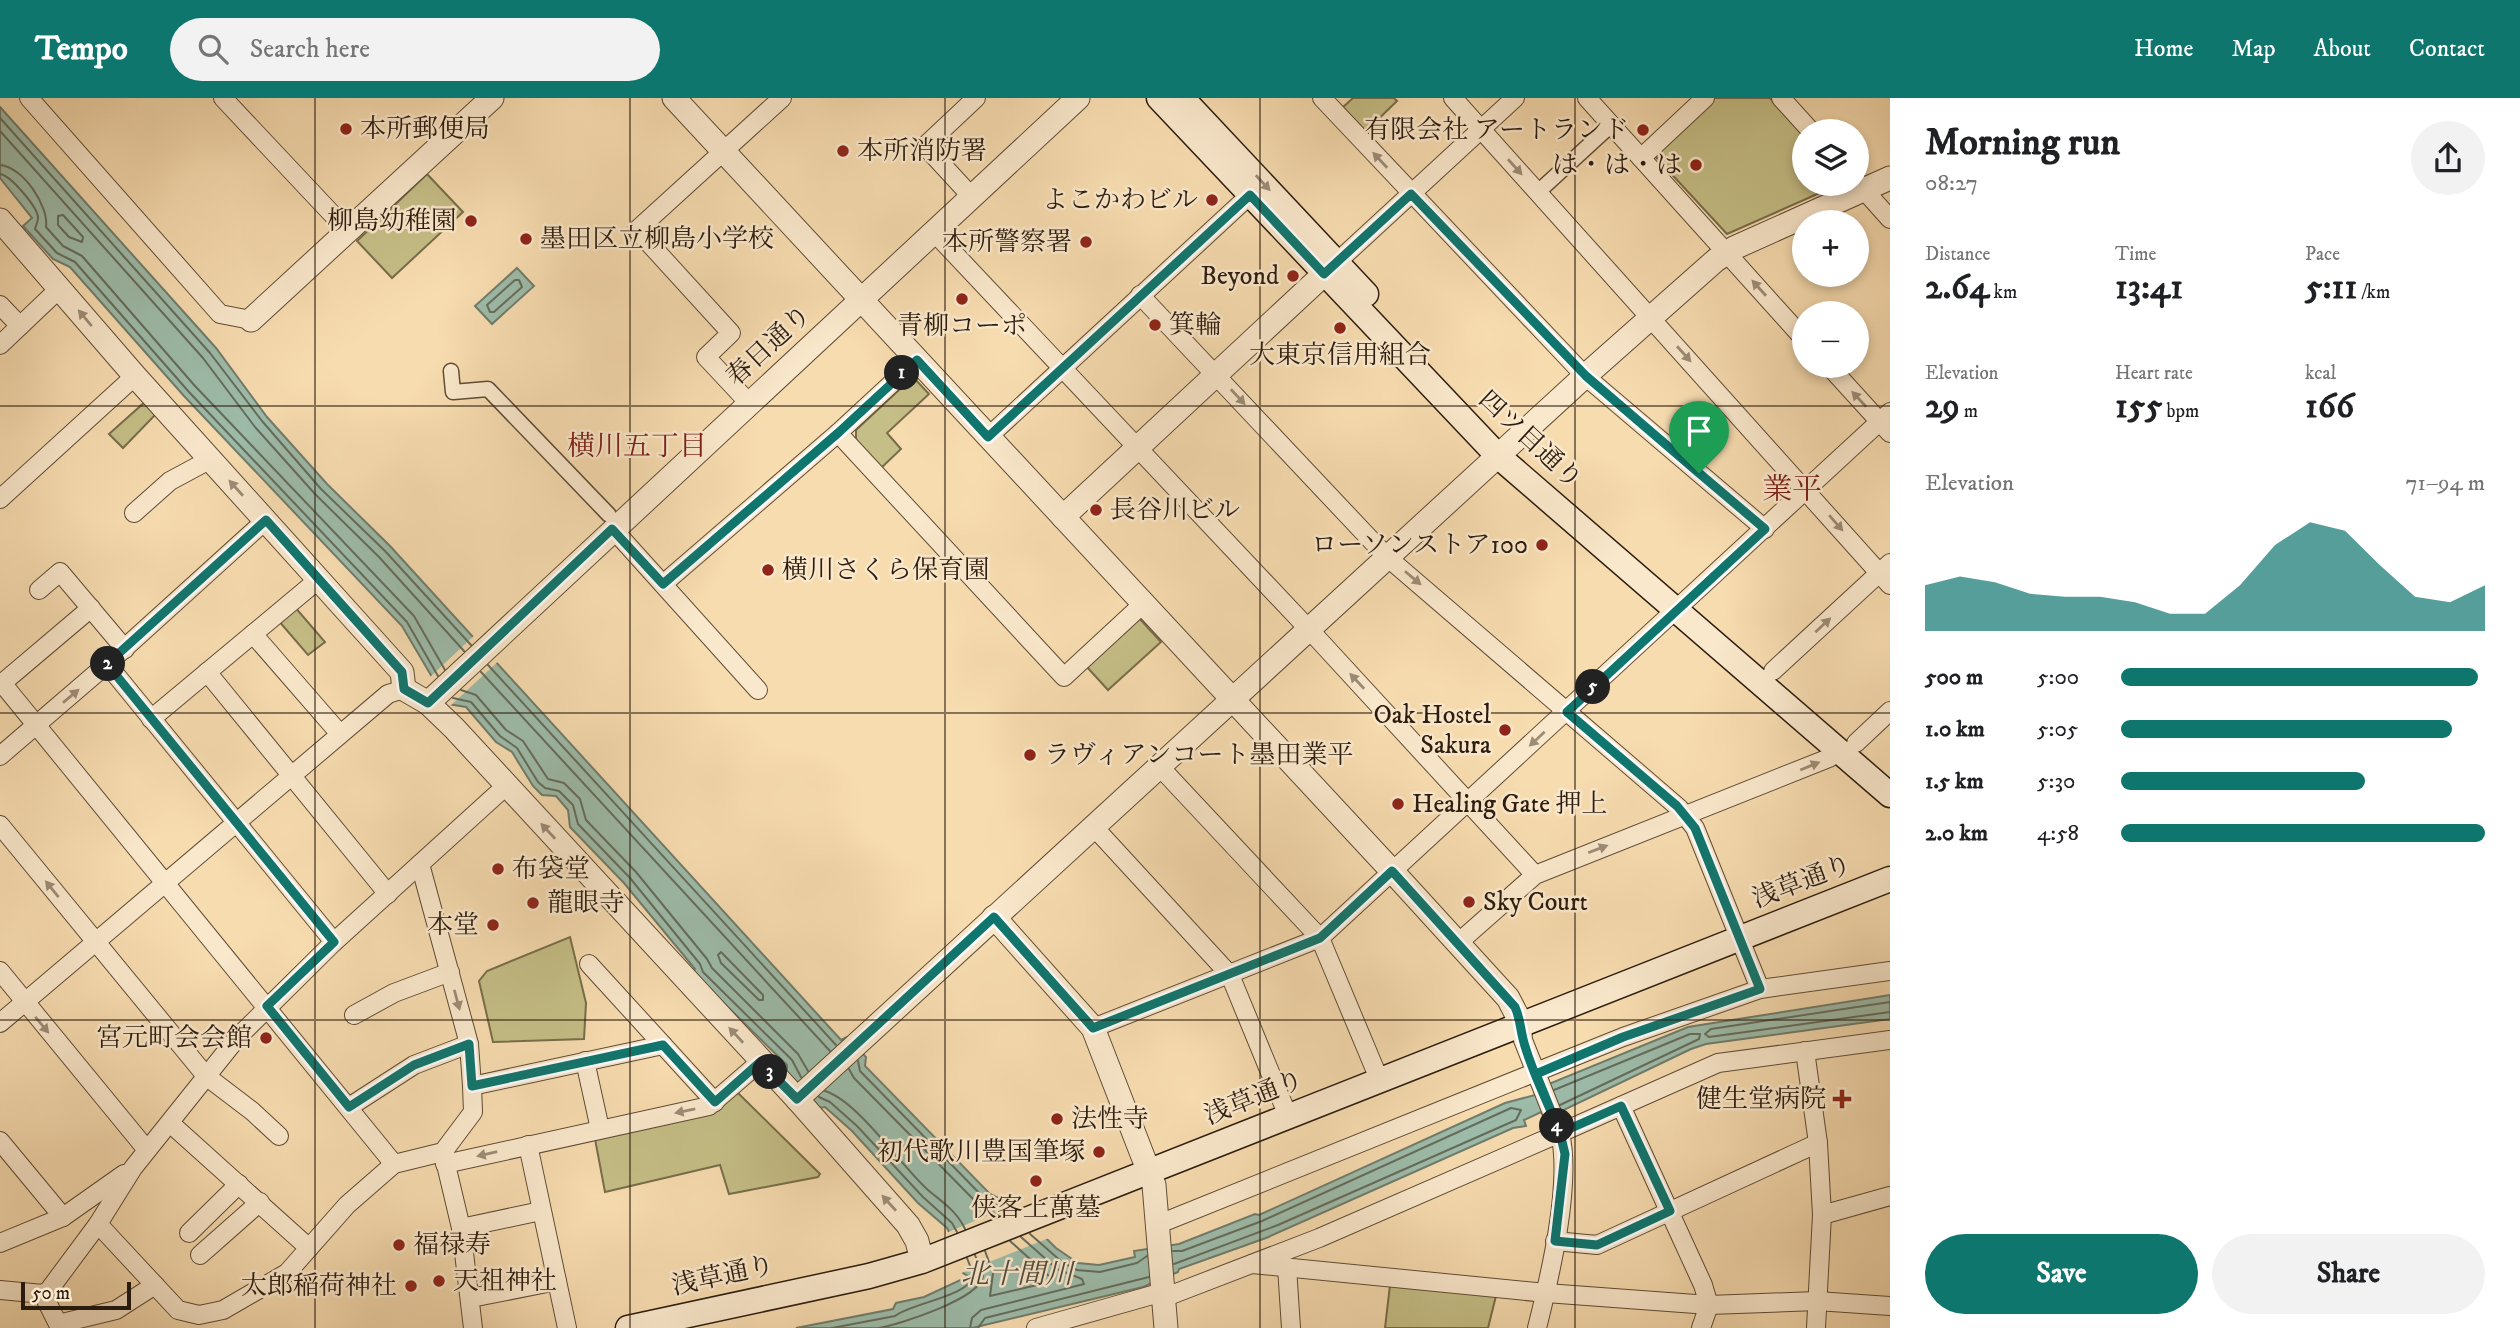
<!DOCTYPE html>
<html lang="en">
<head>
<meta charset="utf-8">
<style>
  :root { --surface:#fff; --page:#f2f2f2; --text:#202124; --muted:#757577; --accent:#0f766e }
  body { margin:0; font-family:"IM FELL DW Pica","Noto Serif JP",serif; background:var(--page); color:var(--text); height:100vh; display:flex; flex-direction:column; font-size:26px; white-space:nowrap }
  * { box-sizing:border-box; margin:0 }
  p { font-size:23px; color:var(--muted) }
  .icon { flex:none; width:38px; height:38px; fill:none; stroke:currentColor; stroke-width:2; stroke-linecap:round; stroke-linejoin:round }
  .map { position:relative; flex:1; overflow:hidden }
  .details { display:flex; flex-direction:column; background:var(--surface); width:630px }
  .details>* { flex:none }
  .fabs { position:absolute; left:1792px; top:21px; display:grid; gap:14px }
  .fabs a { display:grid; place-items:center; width:77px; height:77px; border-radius:50%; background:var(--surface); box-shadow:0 4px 10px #0003; font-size:35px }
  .scale { position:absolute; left:21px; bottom:18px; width:110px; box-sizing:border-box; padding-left:7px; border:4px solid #2c1c0e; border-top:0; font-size:19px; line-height:24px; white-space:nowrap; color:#2c1c0e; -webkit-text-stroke:5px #fae8cc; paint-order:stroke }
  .pin { position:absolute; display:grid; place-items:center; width:60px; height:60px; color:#fff; margin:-72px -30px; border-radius:50% 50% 50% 0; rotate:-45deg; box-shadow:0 0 7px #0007 }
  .pin .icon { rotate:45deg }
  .km { position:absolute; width:35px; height:35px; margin:-18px; border-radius:50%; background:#222; color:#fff; font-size:19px; line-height:35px; text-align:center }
  .round { display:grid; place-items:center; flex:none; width:74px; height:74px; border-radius:37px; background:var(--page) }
  .summary { display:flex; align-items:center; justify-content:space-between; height:119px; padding:0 35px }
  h1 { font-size:38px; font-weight:700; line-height:52px }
  .figures { display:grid; grid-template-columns:repeat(3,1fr); gap:10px; height:119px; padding:7px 35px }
  .figures div { display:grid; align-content:center }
  .figures b { font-size:35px; font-weight:700 }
  .figures small { font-size:19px; font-weight:400 }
  .figures p { font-size:19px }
  .chart { height:196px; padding:14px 35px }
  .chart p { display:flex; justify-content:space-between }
  .chart svg { width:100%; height:126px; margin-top:7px; fill:var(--accent); opacity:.7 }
  .primary-button { display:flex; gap:14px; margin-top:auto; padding:14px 35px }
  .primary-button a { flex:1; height:80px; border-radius:42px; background:var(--accent); color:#fff; font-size:28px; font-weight:700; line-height:80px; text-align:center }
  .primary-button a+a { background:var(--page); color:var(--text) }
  ul { padding:0 35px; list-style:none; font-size:23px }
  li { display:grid; grid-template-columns:112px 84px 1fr; align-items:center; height:52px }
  li i { height:18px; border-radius:9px; background:var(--accent) }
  header { display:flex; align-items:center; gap:42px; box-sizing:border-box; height:98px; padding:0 35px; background:var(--accent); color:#fff }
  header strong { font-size:33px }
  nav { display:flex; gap:38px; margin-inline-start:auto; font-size:24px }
  .search { width:490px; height:63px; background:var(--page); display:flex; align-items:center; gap:18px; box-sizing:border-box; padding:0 24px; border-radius:38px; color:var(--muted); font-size:26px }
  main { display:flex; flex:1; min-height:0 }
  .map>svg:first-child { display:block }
</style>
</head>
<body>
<header>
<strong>Tempo</strong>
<div class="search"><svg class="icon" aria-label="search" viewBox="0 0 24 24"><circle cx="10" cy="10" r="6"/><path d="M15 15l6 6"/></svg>Search here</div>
<nav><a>Home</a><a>Map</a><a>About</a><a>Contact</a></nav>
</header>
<main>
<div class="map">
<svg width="1890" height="1230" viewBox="0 0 1890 1230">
  <rect width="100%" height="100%" fill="#f7dcb0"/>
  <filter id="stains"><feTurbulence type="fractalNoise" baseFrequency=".00286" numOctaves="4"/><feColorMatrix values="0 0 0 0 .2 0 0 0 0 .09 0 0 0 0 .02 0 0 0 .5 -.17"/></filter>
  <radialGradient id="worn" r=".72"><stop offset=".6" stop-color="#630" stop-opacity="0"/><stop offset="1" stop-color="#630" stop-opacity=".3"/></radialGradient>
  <g fill="#c5be86" stroke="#786d4a" stroke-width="2">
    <polygon points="1353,0 1394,0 1397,3 1365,34 1342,10"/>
    <polygon points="1711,0 1770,0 1804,38 1804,86 1840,86 1727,136 1652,55"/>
    <polygon points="427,76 463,114 392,180 357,143"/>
    <polygon points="913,279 929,296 887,335 901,351 880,371 856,346 856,332"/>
    <polygon points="146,303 157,315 123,350 109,336"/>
    <polygon points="294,508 325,544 308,557 278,522"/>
    <polygon points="1139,520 1161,544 1108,592 1086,568"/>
    <polygon points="570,839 586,905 584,941 493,944 479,883 487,873"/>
    <polygon points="738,995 820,1076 818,1079 729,1096 720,1067 605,1094 595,1041"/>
    <polygon points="1390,1187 1496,1198 1488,1230 1385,1230"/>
  </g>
  <g fill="#9dbcaa" stroke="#707c6c" stroke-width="2">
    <polygon points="0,9 216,250 267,319 327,386 390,448 841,942 847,939 866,959 865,968 990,1096 1011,1106 1056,1150 1078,1165 1099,1167 1135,1159 1134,1153 1179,1146 1255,1116 1259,1117 1505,1005 1535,997 1534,992 1688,929 1890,897 1890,921 1706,946 1691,951 1545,1021 1541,1014 1524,1022 1526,1028 1513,1030 1266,1140 1179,1171 1178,1174 1143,1189 972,1230 796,1230 893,1211 896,1205 924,1199 965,1180 968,1178 963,1175 959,1154 947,1130 918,1105 852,1033 825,1009 819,1010 787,974 787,967 693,875 695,871 624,785 570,729 568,712 556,698 542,697 533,688 512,654 496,644 466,609 448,606 402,528 184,298 70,169 53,161 23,128 32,120 0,80"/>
    <polygon points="517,170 534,188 492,226 475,208"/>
  </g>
  <g fill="#f7dcb0">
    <polygon points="479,533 503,559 448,610 428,581"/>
    <polygon points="1015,1106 1049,1140 959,1176 956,1155 946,1135"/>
  </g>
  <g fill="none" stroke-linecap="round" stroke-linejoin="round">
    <g stroke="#646c5c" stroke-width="2">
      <polyline points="0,20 210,255 262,323 321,391 385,453 471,547"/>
      <polyline points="0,33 203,260 255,329 315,396 379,459 464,553"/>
      <path d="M0 67C23 69 49 108 46 129L63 148 82 158 195 288 414 518 445 572"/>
      <path d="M0 76C10 77 38 109 38 120 38 124 36 127 35 131L57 155 75 164 189 294 407 524 438 578"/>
      <polygon points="63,117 83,139 82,144 69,139 58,127 58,118"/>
      <polygon points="515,182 519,182 522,189 494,214 490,214 487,207"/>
      <polyline points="488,567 836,947"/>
      <polyline points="481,574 830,953"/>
      <polyline points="461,592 476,597 506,632 523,643 548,681 564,685 580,701 586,722 636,774 707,861 712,870 798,956 808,973"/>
      <polyline points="453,600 471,604 500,638 517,650 538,684 545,690 559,693 573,707 578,726 630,780 700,866 703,874 792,962 801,979"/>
      <polygon points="721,854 763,897 763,902 759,902 721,865 718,857"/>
      <polyline points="1890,904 1711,931 1705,936 1709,939 1890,914"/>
      <polyline points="858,963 860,973 985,1101 1009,1114"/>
      <polyline points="849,971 854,980 979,1107 999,1118"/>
      <polyline points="1554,992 1690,936 1700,936 1699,941 1560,1007"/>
      <path d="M825 993C858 1003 901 1068 928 1092 942 1104 957 1113 965 1131"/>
      <polyline points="819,999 830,1004 857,1028 923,1099 952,1125 957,1134"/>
      <polyline points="1030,1136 1062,1164 1077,1172 1100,1174 1137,1165 1147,1158"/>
      <polyline points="985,1153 993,1175 990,1198 1050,1184 1050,1179 1010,1143"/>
      <polyline points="1173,1153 1182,1153 1262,1123 1511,1010 1521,1012 1516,1022 1278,1127 1174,1166"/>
      <path d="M832 1230 895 1218C911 1205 967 1199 974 1178L967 1160"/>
      <path d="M879 1230C900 1226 980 1201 983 1178L975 1157"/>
      <polyline points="970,1230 972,1220 981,1212 1084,1186 1082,1181 1057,1171 1021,1139"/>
      <polyline points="978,1230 985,1220 1149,1179"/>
    </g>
    <defs>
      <g id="pedestrian">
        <polyline points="1538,94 1611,27"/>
        <polyline points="451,273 453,294 488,291 609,417"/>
      </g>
      <g id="minor">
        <polyline points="29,0 220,216 251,222"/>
        <polyline points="223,0 348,133"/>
        <polyline points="1322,0 1585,278 1765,431"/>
        <polyline points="1453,0 1890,487"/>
        <polyline points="1587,0 1804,241"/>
        <polyline points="1781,0 1811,33"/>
        <polyline points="1641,60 1705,0"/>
        <polyline points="1857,84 1890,121"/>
        <polyline points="971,98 925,48 976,0"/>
        <polyline points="933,133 1317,540 1535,777"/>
        <polyline points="1337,164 1515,0"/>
        <polyline points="1140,197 1387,459 1679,710 1695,730 1760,891"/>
        <polyline points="0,207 20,228"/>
        <polyline points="0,247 60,190"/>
        <polyline points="1829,268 1890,335"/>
        <polyline points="749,305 706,259 731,235 637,132 782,0"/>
        <polyline points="838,335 1064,579 1144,505"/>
        <polyline points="988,339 1250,97"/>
        <polyline points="0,401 135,278"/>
        <polyline points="134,415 170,383 211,361"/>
        <polyline points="613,431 758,592"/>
        <polyline points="663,486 838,335 917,262"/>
        <polyline points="39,492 60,474 125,551"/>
        <polyline points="253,536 340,636"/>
        <polyline points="107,566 334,844"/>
        <polyline points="1773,573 1890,465"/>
        <polyline points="207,574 388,796"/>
        <polyline points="2,585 394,1066"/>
        <polyline points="0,587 91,510"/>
        <polyline points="151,621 319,481"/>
        <polyline points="1856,645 1890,613"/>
        <polyline points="0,658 107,566 266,422"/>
        <polyline points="1159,668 1320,840 1379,981"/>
        <polyline points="0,727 206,978 252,1013 279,1038"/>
        <polyline points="1093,728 1230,877 1288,1018"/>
        <polyline points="1458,845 1535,777 1829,660 1840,653"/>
        <polyline points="589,866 715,1004"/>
        <polyline points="0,873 147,1052"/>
        <polyline points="354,917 394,895 450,874"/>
        <polyline points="0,925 388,596 404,591"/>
        <polyline points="1093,930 1320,840 1890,314"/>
        <polyline points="1805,953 1818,1045 1822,1117 1816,1230"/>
        <polyline points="585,963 600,1031"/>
        <polyline points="472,988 663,947"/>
        <polyline points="1621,1008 1703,1187 1709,1207 1701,1230"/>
        <polyline points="349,1009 414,967 469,946"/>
        <polyline points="170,1025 309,1150"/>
        <polyline points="0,1043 63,1119"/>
        <polyline points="528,1047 567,1230"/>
        <polyline points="443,1054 461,1130 473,1230"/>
        <polyline points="445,1066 709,1008 760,964"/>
        <polyline points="1822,1117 1890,1098"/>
        <polyline points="98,1126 178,1212 199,1217 223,1212 287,1175 347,1107 394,1066 443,1054 473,1014 472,988 469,946 420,766"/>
        <polyline points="1159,1126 1623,939 1760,891 1890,873"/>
        <polyline points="461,1130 541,1113"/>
        <polyline points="189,1135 239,1086"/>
        <polyline points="1555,1143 1597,1147 1818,1045"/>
        <polyline points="0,1145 63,1119 124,1076"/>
        <polyline points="200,1157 260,1104"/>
        <polyline points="1252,1166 1546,1195 1709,1207 1817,1203 1890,1208"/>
        <polyline points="1287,1169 1291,1230"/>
        <polyline points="0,1192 43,1196 49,1192 98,1126 133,1070 237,940 334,844 506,688"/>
        <polyline points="43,1196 58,1226 116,1212 155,1187"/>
        <polyline points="471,1200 557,1183"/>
        <polyline points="1163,1200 1319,1140 1560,1035 1523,942 1522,927"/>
        <polyline points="1036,1230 1163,1194"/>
        <path d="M1537 1230C1550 1178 1572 1086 1560 1035L1718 965 1890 942"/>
      </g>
      <g id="tertiary">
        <polyline points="674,0 1392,773 1508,900 1522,927"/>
        <polyline points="0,122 135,278 402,574 404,591 428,605 454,630 797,1001 908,1127 917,1143 922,1163"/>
        <polyline points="251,222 492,0"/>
        <polyline points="1063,419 1337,164"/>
        <polyline points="428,605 1078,0"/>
        <polyline points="994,819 1093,930 1154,1087 1166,1230"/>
        <polyline points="797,1001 1585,278 1716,162 1734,150 1890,80"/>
      </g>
      <g id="secondary">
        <polyline points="1159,0 1498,358 1890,697"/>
        <polyline points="1182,0 1366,196"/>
        <polyline points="628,1230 869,1178 922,1163 1890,781"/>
      </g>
    </defs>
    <use href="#pedestrian" stroke="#5f4c36" stroke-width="17"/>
    <use href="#minor" stroke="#5f4c36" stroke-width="20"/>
    <use href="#tertiary" stroke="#5f4c36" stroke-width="25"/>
    <use href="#secondary" stroke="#2c1c0e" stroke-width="27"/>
    <use href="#pedestrian" stroke="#fae8cc" stroke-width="14"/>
    <use href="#minor" stroke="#fae8cc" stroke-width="18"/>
    <use href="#tertiary" stroke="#fae8cc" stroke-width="23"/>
    <use href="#secondary" stroke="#fae8cc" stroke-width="24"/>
  </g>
  <defs><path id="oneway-solid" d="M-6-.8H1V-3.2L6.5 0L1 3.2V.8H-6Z" transform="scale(1.75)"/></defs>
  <g fill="#9d8c76">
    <use href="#oneway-solid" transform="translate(1380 62) rotate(-133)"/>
    <use href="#oneway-solid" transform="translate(1515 69) rotate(48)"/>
    <use href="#oneway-solid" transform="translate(1263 85) rotate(47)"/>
    <use href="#oneway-solid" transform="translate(1759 190) rotate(-132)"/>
    <use href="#oneway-solid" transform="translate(85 220) rotate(-130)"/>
    <use href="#oneway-solid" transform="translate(1684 256) rotate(48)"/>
    <use href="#oneway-solid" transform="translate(1238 299) rotate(47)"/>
    <use href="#oneway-solid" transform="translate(1859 301) rotate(-133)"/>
    <use href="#oneway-solid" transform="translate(236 390) rotate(-132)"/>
    <use href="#oneway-solid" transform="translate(1836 425) rotate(49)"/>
    <use href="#oneway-solid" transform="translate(1413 480) rotate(40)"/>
    <use href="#oneway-solid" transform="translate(1823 527) rotate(-43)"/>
    <use href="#oneway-solid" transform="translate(1357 583) rotate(-133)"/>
    <use href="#oneway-solid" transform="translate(71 598) rotate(-40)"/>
    <use href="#oneway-solid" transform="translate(1537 641) rotate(137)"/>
    <use href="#oneway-solid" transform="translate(1810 668) rotate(-22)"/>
    <use href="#oneway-solid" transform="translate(548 733) rotate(-133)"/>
    <use href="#oneway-solid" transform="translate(1598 751) rotate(-21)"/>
    <use href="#oneway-solid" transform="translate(52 791) rotate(-129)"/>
    <use href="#oneway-solid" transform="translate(457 902) rotate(75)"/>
    <use href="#oneway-solid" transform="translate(42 927) rotate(50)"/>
    <use href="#oneway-solid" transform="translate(736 937) rotate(-133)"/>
    <use href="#oneway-solid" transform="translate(685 1013) rotate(168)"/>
    <use href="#oneway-solid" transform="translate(487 1056) rotate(167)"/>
    <use href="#oneway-solid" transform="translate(889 1105) rotate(-132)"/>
  </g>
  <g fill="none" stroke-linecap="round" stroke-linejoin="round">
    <defs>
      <path id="route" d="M1699 375 1586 278 1411 96 1324 176 1250 97 988 339 917 262 838 335 663 486 612 431 428 605 404 591 402 574 266 422 107 566 334 844 267 908 349 1009 414 967 469 946 472 988 663 947 715 1004 760 964 797 1001 994 819 1093 930 1320 840 1392 773 1515 909C1520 920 1520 929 1523 941 1531 973 1548 1004 1560 1035L1621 1008 1670 1113 1597 1147 1555 1143 1565 1056 1560 1035 1536 976 1623 939 1760 891 1695 730 1677 708 1567 614 1765 431 1699 375"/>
    </defs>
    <use href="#route" stroke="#fff" stroke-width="14"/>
    <use href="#route" stroke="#0f766e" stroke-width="9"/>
  </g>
  <path fill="none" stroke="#2c1c0e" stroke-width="2" stroke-opacity="0.55" d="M315 0V1230M630 0V1230M945 0V1230M1260 0V1230M1575 0V1230M0 308H1890M0 615H1890M0 922H1890"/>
  <g fill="#8f2418" stroke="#fae8cc" stroke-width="2.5">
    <circle cx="346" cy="31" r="7"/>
    <circle cx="1643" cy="32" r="7"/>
    <circle cx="843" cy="53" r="7"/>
    <circle cx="1696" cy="67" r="7"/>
    <circle cx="1212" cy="102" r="7"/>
    <circle cx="471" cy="123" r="7"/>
    <circle cx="526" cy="141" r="7"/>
    <circle cx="1086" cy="144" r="7"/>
    <circle cx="1293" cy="178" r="7"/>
    <circle cx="962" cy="201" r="7"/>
    <circle cx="1155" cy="227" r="7"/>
    <circle cx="1340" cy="230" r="7"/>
    <circle cx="1096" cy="412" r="7"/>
    <circle cx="1542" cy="447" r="7"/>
    <circle cx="768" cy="472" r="7"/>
    <circle cx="1505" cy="632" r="7"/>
    <circle cx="1030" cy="657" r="7"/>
    <circle cx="1398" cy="706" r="7"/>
    <circle cx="498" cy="771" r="7"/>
    <circle cx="1469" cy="804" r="7"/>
    <circle cx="533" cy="805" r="7"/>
    <circle cx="493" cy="827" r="7"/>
    <circle cx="266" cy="940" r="7"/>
    <path d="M1838.5 990.5h7v7h7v7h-7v7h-7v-7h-7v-7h7z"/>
    <circle cx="1057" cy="1021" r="7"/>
    <circle cx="1099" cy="1054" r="7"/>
    <circle cx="1036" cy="1083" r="7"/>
    <circle cx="399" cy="1147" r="7"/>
    <circle cx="439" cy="1183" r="7"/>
    <circle cx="411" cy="1188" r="7"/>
  </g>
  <g text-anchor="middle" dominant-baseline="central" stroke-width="5" stroke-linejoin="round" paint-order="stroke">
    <g font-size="26" fill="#2c1c0e" stroke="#fae8cc" text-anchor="start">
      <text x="360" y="31">本所郵便局</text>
      <text x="1629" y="32" text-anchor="end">有限会社 アートランド</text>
      <text x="857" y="53">本所消防署</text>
      <text x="1682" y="67" text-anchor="end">は・は・は</text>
      <text x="1198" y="102" text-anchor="end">よこかわビル</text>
      <text x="457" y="123" text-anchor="end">柳島幼稚園</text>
      <text x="540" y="141">墨田区立柳島小学校</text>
      <text x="1072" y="144" text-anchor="end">本所警察署</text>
      <text x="1279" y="178" text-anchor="end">Beyond</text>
      <text x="1169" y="227">箕輪</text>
      <text x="962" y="228" text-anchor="middle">青柳コーポ</text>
      <text x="1340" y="257" text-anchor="middle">大東京信用組合</text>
      <text x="1110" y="412">長谷川ビル</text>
      <text x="1528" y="447" text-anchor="end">ローソンストア100</text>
      <text x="782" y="472">横川さくら保育園</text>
      <text x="1491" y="617" text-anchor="end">Oak Hostel<tspan x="1491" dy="30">Sakura</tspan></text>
      <text x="1044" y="657">ラヴィアンコート墨田業平</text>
      <text x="1412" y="706">Healing Gate 押上</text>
      <text x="512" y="771">布袋堂</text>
      <text x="1483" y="804">Sky Court</text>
      <text x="547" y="805">龍眼寺</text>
      <text x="479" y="827" text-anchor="end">本堂</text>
      <text x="252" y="940" text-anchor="end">宮元町会会館</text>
      <text x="1826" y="1001" text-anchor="end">健生堂病院</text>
      <text x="1071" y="1021">法性寺</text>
      <text x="1085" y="1054" text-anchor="end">初代歌川豊国筆塚</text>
      <text x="1036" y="1110" text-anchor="middle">侠客上萬墓</text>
      <text x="413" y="1147">福禄寿</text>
      <text x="453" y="1183">天祖神社</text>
      <text x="397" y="1188" text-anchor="end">太郎稲荷神社</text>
    </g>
    <g font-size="26" fill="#2c1c0e" stroke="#fae8cc">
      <text transform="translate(769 248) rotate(-43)">春日通り</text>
      <text transform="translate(1530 342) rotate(43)">四ツ目通り</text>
      <text transform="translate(1802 784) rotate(-21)">浅草通り</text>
      <text transform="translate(1254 1000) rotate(-22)">浅草通り</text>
      <text transform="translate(723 1178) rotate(-12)">浅草通り</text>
    </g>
    <g font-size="28" fill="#7a1f14" stroke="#fae8cc">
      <text x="637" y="348">横川五丁目</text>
    </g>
    <g font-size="28" font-style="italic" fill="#4e4c3d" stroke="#fae8cc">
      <text x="1017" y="1176">北十間川</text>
    </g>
    <g font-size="30" fill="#7a1f14" stroke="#fae8cc">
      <text x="1792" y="392">業平</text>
    </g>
  </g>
  <rect width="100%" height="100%" filter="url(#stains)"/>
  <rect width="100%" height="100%" fill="url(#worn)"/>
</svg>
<div class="fabs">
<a><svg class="icon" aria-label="layers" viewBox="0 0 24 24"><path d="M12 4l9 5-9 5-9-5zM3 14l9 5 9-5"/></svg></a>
<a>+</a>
<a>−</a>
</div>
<div class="scale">50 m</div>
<div class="pin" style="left:1699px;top:375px;background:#1e9e55"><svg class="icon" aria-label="arrive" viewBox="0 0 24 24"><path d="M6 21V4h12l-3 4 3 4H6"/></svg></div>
<b class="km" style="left:902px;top:275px">1</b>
<b class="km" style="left:108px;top:566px">2</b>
<b class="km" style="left:770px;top:974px">3</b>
<b class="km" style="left:1557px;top:1028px">4</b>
<b class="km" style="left:1593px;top:589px">5</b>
</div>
<section class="details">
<div class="summary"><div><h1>Morning run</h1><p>08:27</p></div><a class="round"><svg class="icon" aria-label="share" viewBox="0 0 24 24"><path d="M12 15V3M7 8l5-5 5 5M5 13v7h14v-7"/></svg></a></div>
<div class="figures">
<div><p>Distance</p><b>2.64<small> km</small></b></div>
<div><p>Time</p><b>13:41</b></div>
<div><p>Pace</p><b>5:11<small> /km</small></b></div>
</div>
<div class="figures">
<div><p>Elevation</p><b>29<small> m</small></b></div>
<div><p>Heart rate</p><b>155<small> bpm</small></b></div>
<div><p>kcal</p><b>166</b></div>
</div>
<div class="chart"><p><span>Elevation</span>71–94 m</p>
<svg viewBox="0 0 160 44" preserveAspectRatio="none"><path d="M0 44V28L10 25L20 27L30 31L40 32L50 32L60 34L70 38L80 38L90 28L100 14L110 6L120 9L130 21L140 32L150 34L160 28V44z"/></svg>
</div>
<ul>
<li><b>500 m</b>5:00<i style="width:98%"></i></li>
<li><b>1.0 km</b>5:05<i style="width:91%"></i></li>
<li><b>1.5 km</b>5:30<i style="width:67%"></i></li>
<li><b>2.0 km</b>4:58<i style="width:100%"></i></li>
</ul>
<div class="primary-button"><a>Save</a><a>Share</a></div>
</section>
</main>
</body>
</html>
